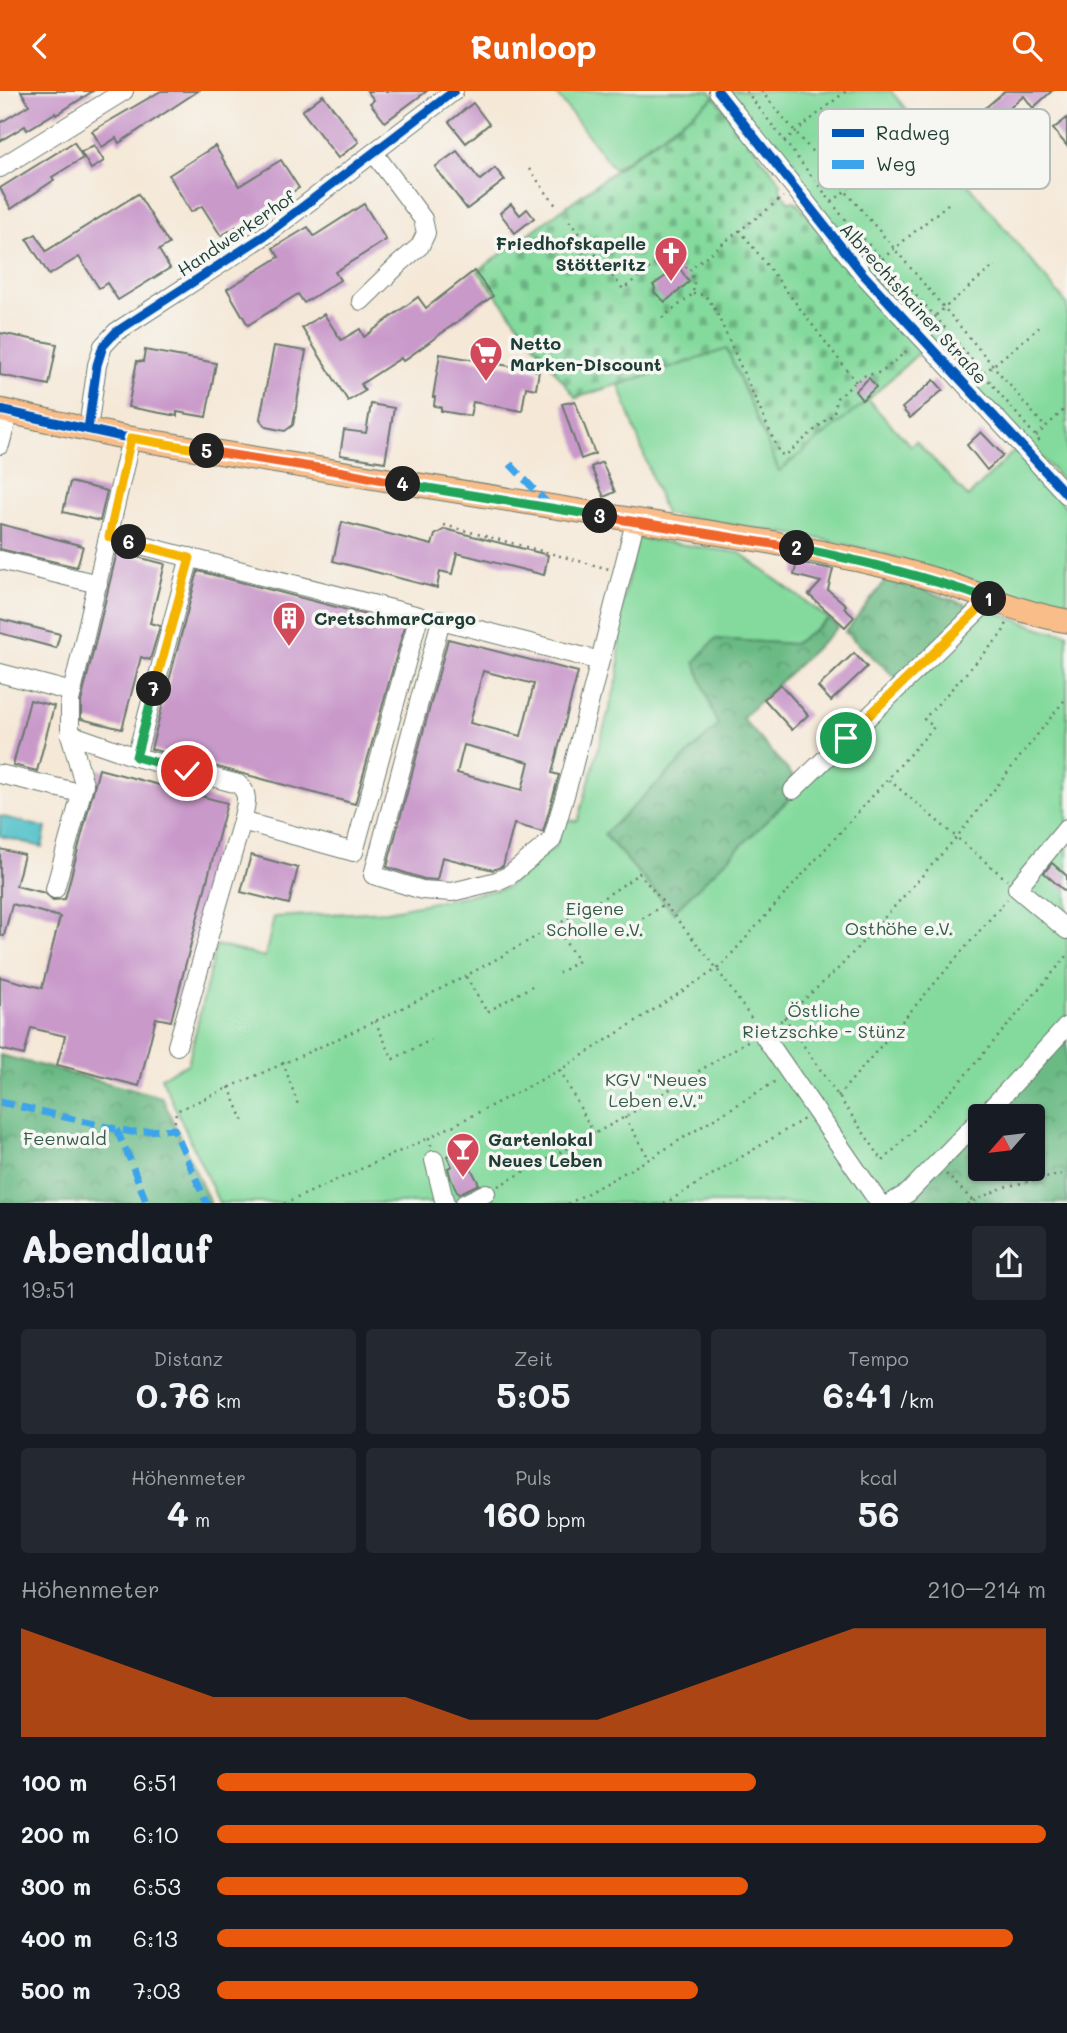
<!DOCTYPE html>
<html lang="de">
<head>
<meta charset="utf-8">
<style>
  :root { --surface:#171b24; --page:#242831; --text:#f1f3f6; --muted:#9ea1a6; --accent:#ea580c }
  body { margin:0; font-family:Mali,sans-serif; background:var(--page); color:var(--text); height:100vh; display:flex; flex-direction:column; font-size:26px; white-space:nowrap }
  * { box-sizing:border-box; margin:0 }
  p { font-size:23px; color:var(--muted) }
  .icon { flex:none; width:38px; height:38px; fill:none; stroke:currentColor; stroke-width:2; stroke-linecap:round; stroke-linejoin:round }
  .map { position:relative; height:1112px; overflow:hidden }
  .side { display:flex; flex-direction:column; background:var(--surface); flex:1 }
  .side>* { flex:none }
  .needle { width:46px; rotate:242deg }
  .buttons { position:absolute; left:968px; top:1013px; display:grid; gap:14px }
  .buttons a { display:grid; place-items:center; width:77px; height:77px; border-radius:7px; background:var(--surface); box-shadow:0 2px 5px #0004; font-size:35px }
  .pin { position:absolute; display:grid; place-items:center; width:60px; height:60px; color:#fff; margin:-30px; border:4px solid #fff; border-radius:50%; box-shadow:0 2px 7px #0007 }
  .km { position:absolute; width:35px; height:35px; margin:-18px; border-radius:50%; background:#222; color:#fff; font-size:19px; line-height:35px; text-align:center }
  .round { display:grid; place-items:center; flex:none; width:74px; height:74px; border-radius:7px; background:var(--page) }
  .summary { display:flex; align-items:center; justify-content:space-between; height:119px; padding:0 21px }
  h1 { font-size:38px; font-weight:700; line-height:52px }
  .metrics { display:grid; grid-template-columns:repeat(3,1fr); gap:10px; height:119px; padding:7px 21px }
  .metrics div { display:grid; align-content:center; border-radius:7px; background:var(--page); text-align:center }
  .metrics b { font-size:35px; font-weight:700 }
  .metrics small { font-size:19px; font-weight:400 }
  .metrics p { font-size:19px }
  .chart { height:196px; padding:14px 21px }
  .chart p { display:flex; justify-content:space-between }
  .chart svg { width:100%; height:126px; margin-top:7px; fill:var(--accent); opacity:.7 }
  ul { padding:0 21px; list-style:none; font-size:23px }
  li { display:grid; grid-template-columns:112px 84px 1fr; align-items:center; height:52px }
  li i { height:18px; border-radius:9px; background:var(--accent) }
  header { display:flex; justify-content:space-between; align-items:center; height:91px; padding:0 21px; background:var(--accent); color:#fff; font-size:32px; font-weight:700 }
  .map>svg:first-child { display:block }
</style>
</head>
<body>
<header><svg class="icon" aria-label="back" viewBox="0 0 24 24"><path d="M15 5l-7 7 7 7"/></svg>Runloop<svg class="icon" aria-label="search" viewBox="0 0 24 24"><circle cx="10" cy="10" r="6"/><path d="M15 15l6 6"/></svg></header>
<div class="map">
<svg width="1067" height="1113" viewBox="0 0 1067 1113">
  <defs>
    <pattern id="forest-crowns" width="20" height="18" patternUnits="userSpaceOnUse" patternTransform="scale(1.75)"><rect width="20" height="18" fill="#6bba84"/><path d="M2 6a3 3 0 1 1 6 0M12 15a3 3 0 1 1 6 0" fill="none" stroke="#57986d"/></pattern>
    <pattern id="cemetery-stones" width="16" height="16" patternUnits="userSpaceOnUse" patternTransform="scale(1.75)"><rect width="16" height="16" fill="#84da9d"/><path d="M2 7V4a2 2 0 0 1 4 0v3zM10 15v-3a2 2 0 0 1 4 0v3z" fill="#6bb281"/></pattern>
  </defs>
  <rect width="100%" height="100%" fill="#f6f6f2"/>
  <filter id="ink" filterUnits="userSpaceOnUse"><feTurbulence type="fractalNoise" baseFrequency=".0143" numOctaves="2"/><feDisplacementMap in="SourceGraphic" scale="14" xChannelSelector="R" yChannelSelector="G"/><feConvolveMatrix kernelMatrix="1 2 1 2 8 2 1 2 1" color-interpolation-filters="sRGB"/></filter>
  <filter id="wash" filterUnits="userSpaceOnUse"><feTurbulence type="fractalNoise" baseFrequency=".00686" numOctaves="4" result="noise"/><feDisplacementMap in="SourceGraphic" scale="28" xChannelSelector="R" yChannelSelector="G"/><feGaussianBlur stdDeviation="1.57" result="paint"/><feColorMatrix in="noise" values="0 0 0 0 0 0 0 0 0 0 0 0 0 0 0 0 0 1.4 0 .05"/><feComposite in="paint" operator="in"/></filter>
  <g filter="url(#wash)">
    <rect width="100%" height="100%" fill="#f5e8d7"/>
    <g fill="#84da9d" stroke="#528c68" stroke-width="2" fill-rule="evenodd">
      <polygon points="554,0 710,0 715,6 614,78"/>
      <polygon points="725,0 891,0 1067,213 1067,387 1064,391 865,179"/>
      <polygon points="727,258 779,380 868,309 911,355 916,350 968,406 1015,359 1067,417 1067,518 1045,515 983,493 874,460 816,447 665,423 619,294"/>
      <path d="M637 447 740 462 829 528 794 553 715 548 718 635 605 743 673 820 986 518 1046 539 1067 542V1112H219L161 986 188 973 216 854 265 866 274 826 387 820 506 797 555 756 564 729 578 730 619 583V527ZM980 1026H1032V1078H980Z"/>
    </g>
    <g fill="url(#forest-crowns)" stroke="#457c5c" stroke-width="2">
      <polygon points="888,487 968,514 969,520 898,589 845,541"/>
      <polygon points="829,528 838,536 742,627 798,691 792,705 673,821 604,743 718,635 695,571 715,548 794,553"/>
      <polygon points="1067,946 1067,1112 901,1113 980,1036 980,1078 1032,1078 1032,1026 991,1025"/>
      <polygon points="0,964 162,1006 210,1112 0,1112"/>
    </g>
    <polygon fill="url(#cemetery-stones)" stroke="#528c68" stroke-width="2" points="715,6 781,92 780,98 789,111 795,110 923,258 868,309 779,380 727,258 576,307 478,180"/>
    <polygon fill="#56c3ca" stroke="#3a807f" stroke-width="2" points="0,725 46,737 42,756 0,745"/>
    <g id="blocks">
      <g fill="#c999ca" fill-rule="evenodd">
        <polygon points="21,0 93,0 56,24 55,22 27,39 25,35 0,50 0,32 29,14"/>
        <polygon points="161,0 198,0 119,52 116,47 102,56 92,40"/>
        <polygon points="367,0 427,0 385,31 370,12 374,9"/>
        <polygon points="1005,0 1052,0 1033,17 1024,5 988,35 978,23"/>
        <polygon points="323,4 359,51 338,67 302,20"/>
        <polygon points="473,12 489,33 466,52 449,31"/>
        <polygon points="1067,27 1067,55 1053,38"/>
        <polygon points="74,51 83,67 52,86 54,89 11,118 0,97"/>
        <polygon points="94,54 104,70 91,78 81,61"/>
        <polygon points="215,55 239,95 281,69 299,97 221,145 202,115 191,121 169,84"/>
        <polygon points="457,60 480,89 495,77 505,89 467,118 435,76"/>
        <polygon points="138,103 169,153 159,159 170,177 118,209 107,192 99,197 79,166 49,184 27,148 36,143 46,160"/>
        <polygon points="364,113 386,149 335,181 340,189 304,212 298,203 248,234 227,198 279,166 273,157 308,136 314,145"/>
        <polygon points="511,113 520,124 527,118 534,127 515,142 500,122"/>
        <polygon points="679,176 689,191 665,211 654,201 655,197 653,194"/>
        <polygon points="474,180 493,205 403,270 401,267 361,293 365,300 348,310 302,237 324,223 341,249 360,238 364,246 418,206 426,217"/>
        <polygon points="0,242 57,253 49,294 0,284"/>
        <polygon points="274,255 306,260 293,334 285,340 266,336 260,328"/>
        <polygon points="145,259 216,272 206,326 177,321 177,325 128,316 137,270 143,271"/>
        <polygon points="440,263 539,280 536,298 526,296 522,320 473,311 470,325 441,320 441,316 434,315 435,306 433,306"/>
        <polygon points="869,287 876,296 862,309 855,300"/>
        <polygon points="934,289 943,299 910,327 902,317"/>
        <polygon points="575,310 595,363 581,368 562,313"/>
        <polygon points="371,313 394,317 385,371 340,364 344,339 366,342"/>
        <polygon points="981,341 1003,364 987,379 967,354"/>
        <polygon points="602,371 615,401 604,406 591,376"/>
        <polygon points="70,391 107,400 100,430 63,421"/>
        <polygon points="342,431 432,454 435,444 445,438 548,464 544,484 457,462 452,483 440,480 437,497 333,470"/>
        <polygon points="0,433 83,455 77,476 0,458"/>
        <polygon points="117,461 165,473 150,532 160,535 150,569 141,566 122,638 81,628 81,611"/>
        <polygon points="797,471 833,478 828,499 846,514 844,517 854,526 845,536 809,504 821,491 794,484"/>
        <polygon points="198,480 405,534 355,713 151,658"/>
        <polygon points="0,528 60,543 56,557 0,542"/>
        <path d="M448 548 578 581 552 682 559 684 543 741 514 733 503 775 493 779 442 766 437 789 424 788 387 776ZM483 580 534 593 521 645 470 632ZM464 654 529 671 522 699 457 682Z"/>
        <polygon points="854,562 867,576 831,610 818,596"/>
        <polygon points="780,593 808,624 792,639 764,608"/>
        <polygon points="30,609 54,615 37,680 13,674"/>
        <polygon points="99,678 227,712 171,930 156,927 139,995 57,974 65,945 31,937 24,964 0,958 0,886 42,897 60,826 12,813 4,845 0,844 0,758 24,764 16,795 45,802 53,809 65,808"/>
        <polygon points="251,764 298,777 289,813 241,801"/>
        <polygon points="1052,772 1067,785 1067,802 1044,782"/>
        <polygon points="461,1058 479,1093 458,1103 451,1088 448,1077 452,1075 447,1065"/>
      </g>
    </g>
  </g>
  <g filter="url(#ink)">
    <use href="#blocks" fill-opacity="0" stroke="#6a796d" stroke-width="2"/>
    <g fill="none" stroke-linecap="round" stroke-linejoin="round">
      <defs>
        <g id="minor">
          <polyline points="718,0 862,182 1067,404"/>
          <polyline points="0,77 124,0"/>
          <polyline points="361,210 399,173 420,155 426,142 423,128 374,62"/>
          <polyline points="88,338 97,274 103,255 116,241 267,143 454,0"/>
          <polyline points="131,347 70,610 70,643 136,666 190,466"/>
          <polyline points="0,354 9,321"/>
          <path d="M109 446 419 525 354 761 242 730C245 716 251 703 238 693L136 666"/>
          <polyline points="0,469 98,493"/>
          <polyline points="600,570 441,529 373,784 422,799 452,801 497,790 510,784 552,749 572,680 635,431"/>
          <polyline points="0,582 72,601"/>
          <polyline points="0,683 80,702"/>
          <polyline points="793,699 989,509"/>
          <polyline points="1067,737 1017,797 1067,839"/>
          <polyline points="55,798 84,693 70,643"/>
          <polyline points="764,945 880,1113"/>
          <polyline points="177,955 242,730"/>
          <polyline points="983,1026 1067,935"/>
          <polyline points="434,1069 445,1113"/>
          <polyline points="464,1113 486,1102"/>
          <polyline points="889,1113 908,1102 980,1028"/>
        </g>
        <path id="major" d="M0 319 118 345 770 451C824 462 879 472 933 488 978 502 1020 522 1067 530"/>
      </defs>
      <use href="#minor" stroke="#6a796d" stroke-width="20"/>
      <use href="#major" stroke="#6a796d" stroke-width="25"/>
      <g stroke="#6a796d" stroke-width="2.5" stroke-dasharray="2 5" stroke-linecap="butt">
        <polyline points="746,0 843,126 935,225 1042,353"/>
        <polyline points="761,0 1045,336"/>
        <polyline points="784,50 846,0"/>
        <polyline points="529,78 557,116"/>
        <polyline points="832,111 896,57"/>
        <polyline points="569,130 623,198 651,176 668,167 690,178"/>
        <polyline points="740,139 856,291"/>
        <polyline points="882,168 949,112"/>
        <polyline points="693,203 705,204 714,216 780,363 786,364 834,322 837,307 863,285 882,281 910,257"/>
        <polyline points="936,224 995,174"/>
        <polyline points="662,227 693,203 694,191 690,178 783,106"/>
        <polyline points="984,282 1043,233"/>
        <polyline points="1036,345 1067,316"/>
        <polyline points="444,434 609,478"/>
        <polyline points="889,689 1007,789"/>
        <polyline points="555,835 578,870 559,882"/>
        <polyline points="625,839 664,813"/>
        <polyline points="466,886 487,921 532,895"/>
        <polyline points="784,926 883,1070 955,996 1067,865"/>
        <polyline points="375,930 393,968 431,949"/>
        <polyline points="775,935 840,876 956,747 1067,606"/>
        <polyline points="283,971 298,1014"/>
        <polyline points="560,979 594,1043"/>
        <polyline points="229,996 245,1034"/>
        <polyline points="838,1005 1007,808"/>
        <polyline points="625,1026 649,1068"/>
        <path d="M174 1038 176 1020C296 967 417 915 530 849 566 828 606 808 639 782L712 871 756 934"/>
        <polyline points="431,1055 429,1047 560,979 720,876 934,636 924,628 1002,543 1007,532"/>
        <polyline points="946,1083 976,1113"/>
        <polyline points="498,1095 625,1026 749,949"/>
        <polyline points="284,1113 429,1047"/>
        <polyline points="568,1113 649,1068 776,990"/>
        <polyline points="664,1113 804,1028"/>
        <polyline points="967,1113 1004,1096 1067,1082"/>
      </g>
      <use href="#minor" stroke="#fff" stroke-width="18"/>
      <use href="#major" stroke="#f8bd89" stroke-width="23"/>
      <g stroke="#3da4eb" stroke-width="7" stroke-dasharray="14 7" stroke-linecap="butt">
        <polyline points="510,373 549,414"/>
        <polyline points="0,1011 116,1038 132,1041 174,1038 207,1113"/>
        <polyline points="116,1038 129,1066 147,1113"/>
      </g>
      <defs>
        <g id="cycleway">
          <polyline points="718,0 862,182 1067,404"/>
          <polyline points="0,319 118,345 726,445"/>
          <polyline points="88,338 97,274 103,255 116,241 267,143 454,0"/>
        </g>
      </defs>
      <use href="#cycleway" stroke="#f6f6f2" stroke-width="13"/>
      <use href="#cycleway" stroke="#0057b8" stroke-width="9"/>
    </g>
  </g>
  <g fill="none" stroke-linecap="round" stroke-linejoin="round" filter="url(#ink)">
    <defs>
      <polyline id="split-1" points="846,647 989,508"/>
      <path id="split-2" d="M797 457C864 470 924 485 989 508"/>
      <polyline id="split-3" points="600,425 797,457"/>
      <polyline id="split-4" points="403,393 600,425"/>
      <polyline id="split-5" points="207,360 344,381 403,393"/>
      <polyline id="split-6" points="129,451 109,446 131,347 207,360"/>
      <polyline id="split-7" points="129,451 190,467 154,598"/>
      <polyline id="split-8" points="154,598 136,666 187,680"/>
    </defs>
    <use href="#split-1" stroke="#fff" stroke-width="14"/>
    <use href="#split-2" stroke="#fff" stroke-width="14"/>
    <use href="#split-3" stroke="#fff" stroke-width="14"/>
    <use href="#split-4" stroke="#fff" stroke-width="14"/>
    <use href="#split-5" stroke="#fff" stroke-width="14"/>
    <use href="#split-6" stroke="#fff" stroke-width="14"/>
    <use href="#split-7" stroke="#fff" stroke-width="14"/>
    <use href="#split-8" stroke="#fff" stroke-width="14"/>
    <use href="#split-1" stroke="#f5b400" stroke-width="9"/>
    <use href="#split-2" stroke="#22a559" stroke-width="9"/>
    <use href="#split-3" stroke="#f0652b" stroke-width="9"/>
    <use href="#split-4" stroke="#22a559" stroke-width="9"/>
    <use href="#split-5" stroke="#f0652b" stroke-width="9"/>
    <use href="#split-6" stroke="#f5b400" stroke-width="9"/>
    <use href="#split-7" stroke="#f5b400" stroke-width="9"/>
    <use href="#split-8" stroke="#22a559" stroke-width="9"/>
  </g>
  <defs>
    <symbol id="church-pin" viewBox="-11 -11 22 30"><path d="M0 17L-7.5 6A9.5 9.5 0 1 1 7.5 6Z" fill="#d1495b" stroke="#f6f6f2"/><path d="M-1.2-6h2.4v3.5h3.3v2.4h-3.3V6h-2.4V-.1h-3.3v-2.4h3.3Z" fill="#fff"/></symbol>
    <symbol id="supermarket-pin" viewBox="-11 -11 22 30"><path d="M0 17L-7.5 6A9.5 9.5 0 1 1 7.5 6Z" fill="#d1495b" stroke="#f6f6f2"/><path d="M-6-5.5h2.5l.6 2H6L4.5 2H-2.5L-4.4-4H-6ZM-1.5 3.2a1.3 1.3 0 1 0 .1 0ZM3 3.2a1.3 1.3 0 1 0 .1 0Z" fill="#fff"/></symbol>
    <symbol id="building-pin" viewBox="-11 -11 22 30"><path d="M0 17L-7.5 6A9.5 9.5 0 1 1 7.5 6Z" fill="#d1495b" stroke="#f6f6f2"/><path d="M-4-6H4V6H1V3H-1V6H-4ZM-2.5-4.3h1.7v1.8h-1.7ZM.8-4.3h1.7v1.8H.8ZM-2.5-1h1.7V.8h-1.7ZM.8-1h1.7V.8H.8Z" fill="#fff"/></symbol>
    <symbol id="bar-pin" viewBox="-11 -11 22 30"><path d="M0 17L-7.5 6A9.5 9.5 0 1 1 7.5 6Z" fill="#d1495b" stroke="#f6f6f2"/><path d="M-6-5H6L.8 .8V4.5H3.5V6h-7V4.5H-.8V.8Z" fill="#fff"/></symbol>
  </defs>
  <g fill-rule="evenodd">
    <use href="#church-pin" x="652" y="143" width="38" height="52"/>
    <use href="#supermarket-pin" x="467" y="243" width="38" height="52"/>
    <use href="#building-pin" x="270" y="508" width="38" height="52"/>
    <use href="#bar-pin" x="444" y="1039" width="38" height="52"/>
  </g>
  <g text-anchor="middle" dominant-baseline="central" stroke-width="7" stroke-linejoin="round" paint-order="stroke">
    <g font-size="18" fill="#1f3d34" stroke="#f6f6f2">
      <text transform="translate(236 142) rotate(-34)">Handwerkerhof</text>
      <text transform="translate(914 212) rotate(48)">Albrechtshainer Straße</text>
    </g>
    <g font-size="18" font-weight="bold" fill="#1f3d34" stroke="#f6f6f2" text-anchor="start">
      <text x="646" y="152" text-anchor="end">Friedhofskapelle<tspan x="646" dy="21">Stötteritz</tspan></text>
      <text x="510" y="252">Netto<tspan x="510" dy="21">Marken-Discount</tspan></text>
      <text x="314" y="527">CretschmarCargo</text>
      <text x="488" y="1048">Gartenlokal<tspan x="488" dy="21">Neues Leben</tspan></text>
    </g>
    <g font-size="18" fill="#335c49" stroke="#f6f6f2">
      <text x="595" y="817">Eigene<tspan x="595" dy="21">Scholle e.V.</tspan></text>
      <text x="899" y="837">Osthöhe e.V.</text>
      <text x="824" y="919">Östliche<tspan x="824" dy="21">Rietzschke - Stünz</tspan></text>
      <text x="656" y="988">KGV "Neues<tspan x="656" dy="21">Leben e.V."</tspan></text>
      <text x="65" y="1047">Feenwald</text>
    </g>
  </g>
  <rect x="818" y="18" width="232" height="80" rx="10" fill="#f6f6f2" stroke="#b6beb9" stroke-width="2"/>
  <rect x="832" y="38" width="32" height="8" fill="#0057b8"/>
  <rect x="832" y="69" width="32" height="9" fill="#3da4eb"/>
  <g font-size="19" fill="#1f3d34">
    <text x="876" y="49">Radweg</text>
    <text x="876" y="80">Weg</text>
  </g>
</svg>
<div class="buttons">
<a><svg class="needle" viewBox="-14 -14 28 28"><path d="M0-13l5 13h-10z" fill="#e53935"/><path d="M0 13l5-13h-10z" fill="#9ea1a6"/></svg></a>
</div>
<div class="pin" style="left:846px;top:647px;background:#1e9e55"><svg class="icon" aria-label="arrive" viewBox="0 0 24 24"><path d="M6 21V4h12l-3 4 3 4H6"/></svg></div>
<div class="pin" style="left:187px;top:680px;background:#d93025"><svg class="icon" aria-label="check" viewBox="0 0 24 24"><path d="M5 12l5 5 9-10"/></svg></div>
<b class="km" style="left:989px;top:508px">1</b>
<b class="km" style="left:797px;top:457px">2</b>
<b class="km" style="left:600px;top:425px">3</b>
<b class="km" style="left:403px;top:393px">4</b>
<b class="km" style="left:207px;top:360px">5</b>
<b class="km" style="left:129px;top:451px">6</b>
<b class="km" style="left:154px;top:598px">7</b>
</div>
<section class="side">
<div class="summary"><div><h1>Abendlauf</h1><p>19:51</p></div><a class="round"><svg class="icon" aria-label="share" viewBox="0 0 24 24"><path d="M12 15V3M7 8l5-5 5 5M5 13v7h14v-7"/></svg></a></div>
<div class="metrics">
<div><p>Distanz</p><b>0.76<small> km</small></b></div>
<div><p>Zeit</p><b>5:05</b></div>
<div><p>Tempo</p><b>6:41<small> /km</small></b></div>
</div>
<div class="metrics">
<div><p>Höhenmeter</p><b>4<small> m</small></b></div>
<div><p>Puls</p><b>160<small> bpm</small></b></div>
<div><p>kcal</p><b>56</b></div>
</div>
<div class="chart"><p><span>Höhenmeter</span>210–214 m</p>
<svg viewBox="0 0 160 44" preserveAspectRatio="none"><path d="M0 44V6L10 14L20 22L30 30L40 30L50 30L60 30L70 38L80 38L90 38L100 30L110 22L120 14L130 6L140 6L150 6L160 6V44z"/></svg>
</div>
<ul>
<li><b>100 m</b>6:51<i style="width:65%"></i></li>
<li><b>200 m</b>6:10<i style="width:100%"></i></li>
<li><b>300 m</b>6:53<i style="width:64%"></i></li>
<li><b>400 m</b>6:13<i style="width:96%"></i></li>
<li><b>500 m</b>7:03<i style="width:58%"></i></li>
</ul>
</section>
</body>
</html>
